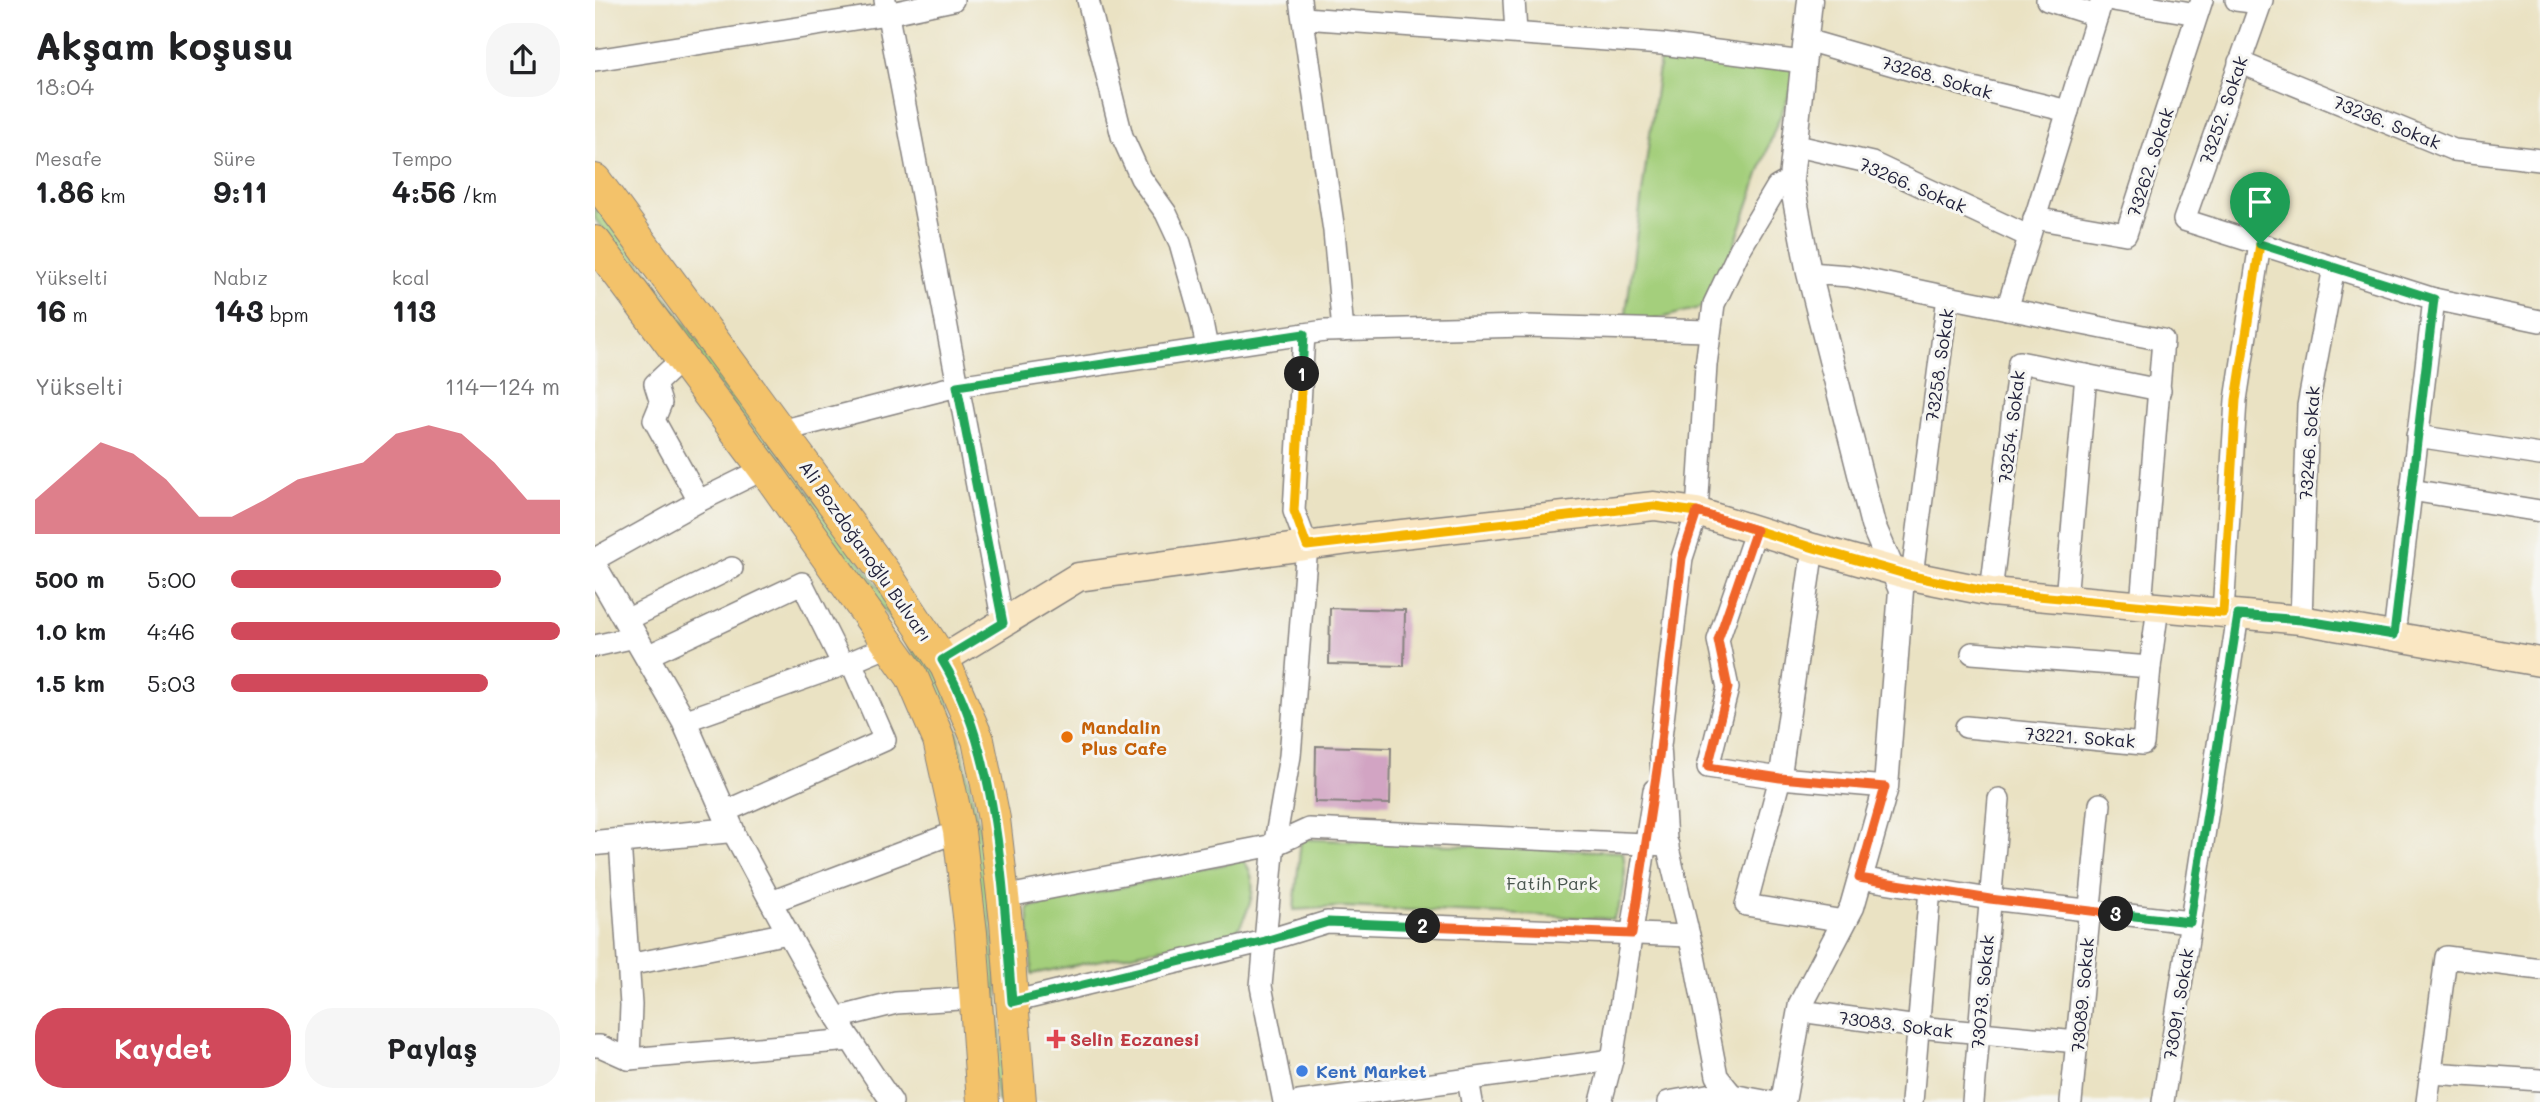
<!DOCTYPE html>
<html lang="tr">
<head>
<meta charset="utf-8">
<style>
  :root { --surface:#fff; --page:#f6f6f6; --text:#202124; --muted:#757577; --accent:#d1495b }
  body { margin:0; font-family:Mali,sans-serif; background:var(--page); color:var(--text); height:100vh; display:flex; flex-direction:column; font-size:26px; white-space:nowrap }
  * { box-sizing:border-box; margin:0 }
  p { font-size:23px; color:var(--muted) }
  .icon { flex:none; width:38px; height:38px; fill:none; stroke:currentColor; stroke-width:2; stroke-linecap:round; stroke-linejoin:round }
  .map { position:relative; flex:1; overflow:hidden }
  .sheet { display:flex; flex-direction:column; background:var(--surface); width:595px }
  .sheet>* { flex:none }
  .pin { position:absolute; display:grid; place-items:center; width:60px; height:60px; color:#fff; margin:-72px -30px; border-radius:50% 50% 50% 0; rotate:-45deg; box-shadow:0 0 7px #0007 }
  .pin .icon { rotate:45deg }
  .km { position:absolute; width:35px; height:35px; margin:-18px; border-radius:50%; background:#222; color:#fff; font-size:19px; line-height:35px; text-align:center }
  .round { display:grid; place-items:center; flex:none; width:74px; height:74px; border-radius:28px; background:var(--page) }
  .summary { display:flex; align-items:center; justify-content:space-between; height:119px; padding:0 35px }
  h1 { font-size:38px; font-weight:700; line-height:52px }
  .stats { display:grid; grid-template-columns:repeat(3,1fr); gap:10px; height:119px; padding:7px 35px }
  .stats div { display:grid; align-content:center }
  .stats b { font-size:30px; font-weight:700 }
  .stats small { font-size:19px; font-weight:400 }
  .stats p { font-size:19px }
  .chart { height:196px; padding:14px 35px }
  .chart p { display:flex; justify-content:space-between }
  .chart svg { width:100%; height:126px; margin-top:7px; fill:var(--accent); opacity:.7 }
  .primary-button { display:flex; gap:14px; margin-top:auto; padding:14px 35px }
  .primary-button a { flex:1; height:80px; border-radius:28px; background:var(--accent); color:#fff; font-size:28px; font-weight:700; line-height:80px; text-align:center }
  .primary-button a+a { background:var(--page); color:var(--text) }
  ul { padding:0 35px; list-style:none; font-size:23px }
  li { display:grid; grid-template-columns:112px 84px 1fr; align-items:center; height:52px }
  li i { height:18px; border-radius:9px; background:var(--accent) }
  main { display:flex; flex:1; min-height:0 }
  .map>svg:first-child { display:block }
</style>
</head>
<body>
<main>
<section class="sheet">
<div class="summary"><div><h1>Akşam koşusu</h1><p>18:04</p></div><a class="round"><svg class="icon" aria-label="share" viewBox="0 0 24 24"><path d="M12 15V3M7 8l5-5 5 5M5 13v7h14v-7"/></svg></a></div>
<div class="stats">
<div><p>Mesafe</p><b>1.86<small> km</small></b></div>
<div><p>Süre</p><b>9:11</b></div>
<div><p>Tempo</p><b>4:56<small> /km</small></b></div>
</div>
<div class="stats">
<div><p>Yükselti</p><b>16<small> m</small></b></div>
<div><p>Nabız</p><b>143<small> bpm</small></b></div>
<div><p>kcal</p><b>113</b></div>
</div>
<div class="chart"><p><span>Yükselti</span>114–124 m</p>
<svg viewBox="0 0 160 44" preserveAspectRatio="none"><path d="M0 44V32L10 22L20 12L30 16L40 25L50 38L60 38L70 32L80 25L90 22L100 19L110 9L120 6L130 9L140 19L150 32L160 32V44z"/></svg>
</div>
<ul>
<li><b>500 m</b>5:00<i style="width:82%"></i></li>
<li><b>1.0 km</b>4:46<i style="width:100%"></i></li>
<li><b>1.5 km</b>5:03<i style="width:78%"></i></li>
</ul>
<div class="primary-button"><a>Kaydet</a><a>Paylaş</a></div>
</section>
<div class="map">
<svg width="1945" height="1102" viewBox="0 0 1945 1102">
  <rect width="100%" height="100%" fill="#f6f6f2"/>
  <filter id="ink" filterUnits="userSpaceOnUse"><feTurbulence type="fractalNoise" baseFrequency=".0143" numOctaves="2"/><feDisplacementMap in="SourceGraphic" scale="14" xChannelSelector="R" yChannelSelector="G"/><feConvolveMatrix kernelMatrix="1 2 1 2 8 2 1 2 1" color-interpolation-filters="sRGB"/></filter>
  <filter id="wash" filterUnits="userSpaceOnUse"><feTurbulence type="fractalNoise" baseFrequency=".00686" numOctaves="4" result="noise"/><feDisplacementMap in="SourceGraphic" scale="28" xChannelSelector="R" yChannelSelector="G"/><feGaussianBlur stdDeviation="1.57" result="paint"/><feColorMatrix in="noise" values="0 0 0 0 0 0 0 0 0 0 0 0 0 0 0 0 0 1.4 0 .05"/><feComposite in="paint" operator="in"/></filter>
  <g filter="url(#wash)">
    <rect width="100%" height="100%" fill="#eae2c3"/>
    <g fill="#a4cf7c" stroke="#63785c" stroke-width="2">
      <polygon points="1067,44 1208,62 1179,131 1119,304 1029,328"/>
      <polygon points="0,200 314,628 348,680 362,729 387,839 397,923 411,1102 404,1102 401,1091 336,684 305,632 33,261 0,219"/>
      <path d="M706 839 1028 852C1032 875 1029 899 1018 919L747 907 699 910Z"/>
      <path d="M648 860C667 883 654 911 641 933L437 974 433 908Z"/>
    </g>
    <g id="blocks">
      <g fill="#d2a4c3">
        <polygon points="735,608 810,610 809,666 734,664"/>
        <polygon points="721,746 796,748 795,804 720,802"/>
      </g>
    </g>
  </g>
  <g filter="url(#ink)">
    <use href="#blocks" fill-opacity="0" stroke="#86827f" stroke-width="2"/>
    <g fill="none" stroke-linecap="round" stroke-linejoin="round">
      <defs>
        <g id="minor">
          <polyline points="290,0 408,623"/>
          <polyline points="493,0 527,136 546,178 571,213 585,243 606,317 612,348"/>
          <polyline points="705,0 739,231 748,331"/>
          <polyline points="919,0 921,33"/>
          <polyline points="1452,0 1502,16"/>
          <polyline points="1518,0 1602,14"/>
          <polyline points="1641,0 1665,3"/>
          <polyline points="1667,0 1589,220 1839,299 1945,321"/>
          <polyline points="709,18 1067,44 1208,62"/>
          <polyline points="1211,40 1382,89 1473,111"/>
          <polyline points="0,60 292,14 358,0"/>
          <polyline points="1644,62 1859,150 1945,160"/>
          <polyline points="1198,145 1277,163 1433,236"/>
          <polyline points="1439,218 1531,234 1607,0"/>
          <polyline points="1214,273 1254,276 1353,297"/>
          <polyline points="1412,309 1507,0"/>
          <polyline points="75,370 60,384 66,403 59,420 104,501"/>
          <polyline points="186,431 362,386 730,331 931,326 1114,331"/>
          <polyline points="1822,436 1945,455"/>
          <polyline points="1816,490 1945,511"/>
          <polyline points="1161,530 1123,640 1133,688 1113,767 1185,778 1291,787"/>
          <polyline points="1218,548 1185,778 1151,905 1249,921"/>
          <polyline points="0,559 104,501 169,469"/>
          <polyline points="1317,576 1353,297 1568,340 1546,605"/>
          <polyline points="1396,592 1424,362 1565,390"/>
          <polyline points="1471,599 1491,375"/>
          <polyline points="1628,613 1641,400 1665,244"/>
          <polyline points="31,620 137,568"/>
          <polyline points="1706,620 1713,406 1739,267"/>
          <polyline points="1799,635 1839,299"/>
          <polyline points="0,646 40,637"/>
          <polyline points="1377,653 1555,667"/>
          <polyline points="52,656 207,583 248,665"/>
          <polyline points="89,721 256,662 296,645"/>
          <polyline points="1371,727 1548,744 1555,667 1563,607"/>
          <polyline points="129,812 290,740 256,662"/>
          <path d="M137 830C187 923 236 1016 297 1102"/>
          <polyline points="25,841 36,1005 34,1059"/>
          <polyline points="1264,878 1395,899 1595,922"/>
          <polyline points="408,897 679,845 714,829 1073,845"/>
          <polyline points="176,902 364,831"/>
          <polyline points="33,965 193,933"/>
          <polyline points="417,1002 670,941 732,922 1094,936"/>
          <polyline points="1205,1011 1323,1027 1482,1042"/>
          <polyline points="242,1018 301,1003 381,998"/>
          <polyline points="0,1046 5,1046 34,1059 256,1040"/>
          <polyline points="1836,1073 1945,1080"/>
          <polyline points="873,1079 877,1102"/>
          <polyline points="689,1102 666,986 678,853 695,756 712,546 699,511 709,334"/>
          <polyline points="704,1102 1017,1060"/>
          <polyline points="1006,1102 1017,1060 1059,790"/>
          <polyline points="1073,1102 1134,1091"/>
          <polyline points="1175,1102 1137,1095 1122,1076 1099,956 1071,840 1065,746 1087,558 1102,512 1111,365 1119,304 1145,249 1182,187 1196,179"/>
          <polyline points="1317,1102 1335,889"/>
          <polyline points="1378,1102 1404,799"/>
          <polyline points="1476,1102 1505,804"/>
          <polyline points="1568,1102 1643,615"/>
          <polyline points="1832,1102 1851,957 1945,969"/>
        </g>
        <g id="tertiary">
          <polyline points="0,567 89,721 137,830 0,843"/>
          <polyline points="1188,1102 1206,1004 1257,907 1291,787 1306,590 1278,525 1214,273 1196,179 1215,0"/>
        </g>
        <polyline id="secondary" points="347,660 483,577 762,539 1059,506 1102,512 1218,548 1317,576 1396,592 1706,620 1945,662"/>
        <g id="primary">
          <polyline points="0,180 294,579 351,666 383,740 399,819 411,922 425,1102"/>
          <polyline points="0,242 177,479 317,677 344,740 364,831 376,933 388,1102"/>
        </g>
      </defs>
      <use href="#minor" stroke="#86827f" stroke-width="24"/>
      <use href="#tertiary" stroke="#86827f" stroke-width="27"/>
      <use href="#secondary" stroke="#86827f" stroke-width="31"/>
      <use href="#primary" stroke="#86827f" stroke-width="34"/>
      <use href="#minor" stroke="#fff" stroke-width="21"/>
      <use href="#tertiary" stroke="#fff" stroke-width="24"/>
      <use href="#secondary" stroke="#fae7c3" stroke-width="28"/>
      <use href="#primary" stroke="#f3c26a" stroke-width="32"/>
    </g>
  </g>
  <g fill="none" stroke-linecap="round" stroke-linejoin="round" filter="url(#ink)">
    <defs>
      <polyline id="split-1" points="707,374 699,511 712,546 1059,506 1102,512 1219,548 1317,576 1389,591 1628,613 1641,400 1665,244"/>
      <path id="split-2" d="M707 374 709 334 362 386 408 623 347 660C405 755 408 893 417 1002L670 941 733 922 828 926"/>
      <polyline id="split-3" points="828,926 1037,934 1065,750 1087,558 1102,512 1161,530 1123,640 1133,688 1113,767 1185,778 1290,787 1264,878 1395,899 1521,914"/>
      <polyline id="split-4" points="1521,914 1595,922 1643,615 1706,620 1799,635 1839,299 1665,244"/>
    </defs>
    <use href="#split-1" stroke="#fff" stroke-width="14"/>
    <use href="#split-2" stroke="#fff" stroke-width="14"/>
    <use href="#split-3" stroke="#fff" stroke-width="14"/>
    <use href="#split-4" stroke="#fff" stroke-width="14"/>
    <use href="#split-1" stroke="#f5b400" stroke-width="9"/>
    <use href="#split-2" stroke="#22a559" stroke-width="9"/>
    <use href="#split-3" stroke="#f0652b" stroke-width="9"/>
    <use href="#split-4" stroke="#22a559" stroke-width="9"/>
  </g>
  <circle fill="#e8710a" stroke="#f6f6f2" stroke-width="2.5" cx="472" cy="737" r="7"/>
  <path fill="#e0444e" stroke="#f6f6f2" stroke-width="2.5" d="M457.5 1028.5h7v7h7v7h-7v7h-7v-7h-7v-7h7z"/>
  <circle fill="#3f7fe0" stroke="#f6f6f2" stroke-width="2.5" cx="707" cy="1071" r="7"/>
  <g text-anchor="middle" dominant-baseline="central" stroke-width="6" stroke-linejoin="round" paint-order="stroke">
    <g font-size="18" fill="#22223b" stroke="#f6f6f2">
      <text transform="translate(1342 77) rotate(16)">73268. Sokak</text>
      <text transform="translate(1628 110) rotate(-71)">73252. Sokak</text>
      <text transform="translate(1792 122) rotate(22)">73236. Sokak</text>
      <text transform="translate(1555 162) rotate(-72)">73262. Sokak</text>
      <text transform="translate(1318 185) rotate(23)">73266. Sokak</text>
      <text transform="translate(1344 365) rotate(-82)">73258. Sokak</text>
      <text transform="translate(1416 427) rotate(-83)">73254. Sokak</text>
      <text transform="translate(1714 443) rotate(-86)">73246. Sokak</text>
      <text transform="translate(271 551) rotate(55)">Ali Bozdoğanoğlu Bulvarı</text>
      <text transform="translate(1485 737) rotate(4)">73221. Sokak</text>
      <text transform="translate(1387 992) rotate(-85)">73073. Sokak</text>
      <text transform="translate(1487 995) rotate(-85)">73089. Sokak</text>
      <text transform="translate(1583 1004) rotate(-81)">73091. Sokak</text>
      <text transform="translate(1301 1024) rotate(7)">73083. Sokak</text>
    </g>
    <g font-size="18" font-weight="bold" fill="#c56008" stroke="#f6f6f2" text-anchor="start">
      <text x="486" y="727">Mandalin<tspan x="486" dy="21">Plus Cafe</tspan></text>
    </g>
    <g font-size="18" fill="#49564e" stroke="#f6f6f2">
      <text x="957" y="883">Fatih Park</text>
    </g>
    <g font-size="18" font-weight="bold" fill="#be3a42" stroke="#f6f6f2" text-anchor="start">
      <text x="475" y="1039">Selin Eczanesi</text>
    </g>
    <g font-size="18" font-weight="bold" fill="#366cbe" stroke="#f6f6f2" text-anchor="start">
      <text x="721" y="1071">Kent Market</text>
    </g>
  </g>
</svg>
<div class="pin" style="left:1665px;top:244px;background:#1e9e55"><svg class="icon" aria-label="arrive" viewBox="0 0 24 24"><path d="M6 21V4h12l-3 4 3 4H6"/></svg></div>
<b class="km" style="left:707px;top:374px">1</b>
<b class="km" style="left:828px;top:926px">2</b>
<b class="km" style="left:1521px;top:914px">3</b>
</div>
</main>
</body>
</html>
